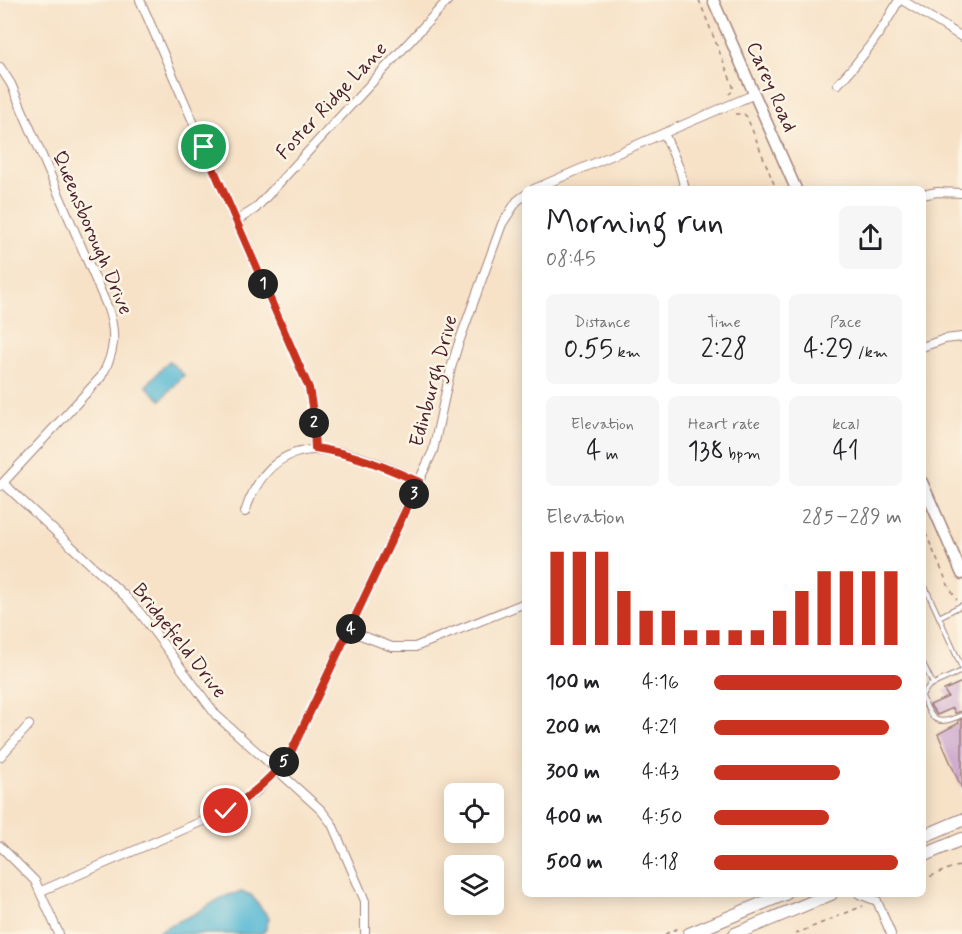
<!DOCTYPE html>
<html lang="en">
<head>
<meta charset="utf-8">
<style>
  :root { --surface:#fff; --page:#f6f6f6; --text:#202124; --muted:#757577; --accent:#c8321e }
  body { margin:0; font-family:Mynerve,sans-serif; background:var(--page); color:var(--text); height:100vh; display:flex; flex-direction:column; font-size:22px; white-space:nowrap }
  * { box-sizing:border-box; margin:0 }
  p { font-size:20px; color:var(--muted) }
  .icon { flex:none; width:33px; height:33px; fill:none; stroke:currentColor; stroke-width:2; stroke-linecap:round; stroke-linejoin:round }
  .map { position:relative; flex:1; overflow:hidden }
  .panel { position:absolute; left:522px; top:186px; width:404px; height:711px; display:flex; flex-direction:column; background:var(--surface); border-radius:9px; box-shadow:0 3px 15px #0003 }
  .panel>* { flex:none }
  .tools { position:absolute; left:444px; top:783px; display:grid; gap:12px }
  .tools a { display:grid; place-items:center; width:60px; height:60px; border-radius:9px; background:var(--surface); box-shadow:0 3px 15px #0003; font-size:30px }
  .pin { position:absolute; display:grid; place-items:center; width:51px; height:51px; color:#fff; margin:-26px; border:3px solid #fff; border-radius:50%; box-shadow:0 2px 6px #0007 }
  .km { position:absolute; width:30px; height:30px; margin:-15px; border-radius:50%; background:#222; color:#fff; font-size:16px; line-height:30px; text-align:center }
  .round { display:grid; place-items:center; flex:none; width:63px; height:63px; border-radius:9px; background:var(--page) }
  .overview { display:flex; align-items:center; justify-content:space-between; height:102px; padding:0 24px }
  h1 { font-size:33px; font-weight:600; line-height:45px }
  .metrics { display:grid; grid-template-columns:repeat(3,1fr); gap:9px; height:102px; padding:6px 24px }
  .metrics div { display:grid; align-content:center; border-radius:9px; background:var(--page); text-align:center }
  .metrics b { font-size:26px; font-weight:600 }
  .metrics small { font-size:16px; font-weight:400 }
  .metrics p { font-size:16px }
  .chart { height:168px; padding:12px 24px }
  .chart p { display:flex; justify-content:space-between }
  .chart svg { width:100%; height:108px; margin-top:6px; stroke:var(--accent); stroke-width:6 }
  ul { padding:0 24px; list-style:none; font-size:20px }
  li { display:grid; grid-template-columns:96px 72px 1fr; align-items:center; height:45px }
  li i { height:15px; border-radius:8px; background:var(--accent) }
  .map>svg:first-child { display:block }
</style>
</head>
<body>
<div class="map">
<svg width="962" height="934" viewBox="0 0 962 934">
  <rect width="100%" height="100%" fill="#fcf5e5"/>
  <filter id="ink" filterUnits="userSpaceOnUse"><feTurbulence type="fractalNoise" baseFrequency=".0167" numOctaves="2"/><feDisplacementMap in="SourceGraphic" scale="12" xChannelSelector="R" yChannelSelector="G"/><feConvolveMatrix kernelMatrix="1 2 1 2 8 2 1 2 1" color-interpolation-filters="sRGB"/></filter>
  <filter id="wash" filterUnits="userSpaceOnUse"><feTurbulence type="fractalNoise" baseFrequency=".008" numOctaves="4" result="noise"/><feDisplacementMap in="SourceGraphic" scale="24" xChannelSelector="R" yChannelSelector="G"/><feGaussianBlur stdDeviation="1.35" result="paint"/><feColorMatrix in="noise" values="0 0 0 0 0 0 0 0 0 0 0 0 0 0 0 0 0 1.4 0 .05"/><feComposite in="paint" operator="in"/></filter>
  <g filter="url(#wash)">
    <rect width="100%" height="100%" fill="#f7e2c8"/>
    <g fill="#55b8d4" stroke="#506c80" stroke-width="1.5">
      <polygon points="169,361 184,375 161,400 146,386"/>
      <path d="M241 892 251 895 269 918 265 931 260 934H155C168 924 184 920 198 912 213 903 223 895 241 892Z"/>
    </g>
    <g id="blocks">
      <g fill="#cba6ce">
        <polygon points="962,682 962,711 955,713 953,708 937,715 930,705 948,697 944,690"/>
        <polygon points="962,719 962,789 938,734 959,723 958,721"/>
      </g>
    </g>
  </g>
  <g filter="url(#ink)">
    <use href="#blocks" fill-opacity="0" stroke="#a0807a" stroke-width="1.5"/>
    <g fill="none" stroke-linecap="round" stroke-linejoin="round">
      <defs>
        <g id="service">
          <polyline points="922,580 939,617"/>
          <polyline points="962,605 939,617 962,668"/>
          <polyline points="922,661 933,684"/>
          <polyline points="922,695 929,686 962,671"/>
          <path d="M922 696C932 721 936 727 962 715"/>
        </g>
        <g id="minor">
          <polyline points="140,0 309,388 313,412 315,449"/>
          <polyline points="902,0 962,37"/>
          <path d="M0 67 11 84 107 306C117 333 115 353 101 377L0 486"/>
          <path d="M838 84C862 59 882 31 899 0"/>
          <polyline points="664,133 680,170 685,189"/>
          <polyline points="534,189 755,94"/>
          <polyline points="922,195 937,192 962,193"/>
          <polyline points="236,221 255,209 448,0"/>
          <polyline points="922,347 945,339 962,337"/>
          <polyline points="3,483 127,598 141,614 216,715 277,770 292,750 433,451 451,368 458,345 502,224 517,201 525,195"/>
          <path d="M245 512C276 418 353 450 419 482"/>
          <polyline points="350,631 392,647 415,647 525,603"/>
          <polyline points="0,757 29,725"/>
          <polyline points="0,846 35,881 59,934"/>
          <polyline points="41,891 226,811 256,792 277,770 321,810 332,824 365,901 365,934"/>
          <polyline points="859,894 877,901"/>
          <polyline points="877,901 891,934"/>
        </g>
        <g id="tertiary">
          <polyline points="713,0 796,189"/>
          <polyline points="922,482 962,574"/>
        </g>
        <g id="primary">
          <polyline points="922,837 962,820"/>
          <polyline points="922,856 962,839"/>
          <polyline points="689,934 785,894"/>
          <polyline points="735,934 831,894"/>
        </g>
      </defs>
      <use href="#service" stroke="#a0807a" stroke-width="6"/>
      <use href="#minor" stroke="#a0807a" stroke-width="10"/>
      <use href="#tertiary" stroke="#a0807a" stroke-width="13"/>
      <use href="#primary" stroke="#a0807a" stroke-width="14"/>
      <g stroke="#a0807a" stroke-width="1.5" stroke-dasharray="4.5 4.5" stroke-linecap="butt">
        <polyline points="699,0 733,86 733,91 729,94"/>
        <polyline points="735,114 744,114 747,117 776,189"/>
        <polyline points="922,525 949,587 957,600"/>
        <polyline points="922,880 953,867 962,866"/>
        <polyline points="665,934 679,928"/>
        <polyline points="795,934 863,906"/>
      </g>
      <use href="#service" stroke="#fff" stroke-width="4"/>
      <use href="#minor" stroke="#fff" stroke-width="8"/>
      <use href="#tertiary" stroke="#fff" stroke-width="10"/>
      <use href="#primary" stroke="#fff" stroke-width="12"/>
    </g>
  </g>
  <g fill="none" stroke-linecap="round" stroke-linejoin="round" filter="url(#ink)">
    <defs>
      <path id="route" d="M204 147 309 388 313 412 315 448C355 454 383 466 419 482L292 750C274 777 253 795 226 811"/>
    </defs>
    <use href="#route" stroke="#fff" stroke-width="12"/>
    <use href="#route" stroke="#c8321e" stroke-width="8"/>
  </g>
  <g text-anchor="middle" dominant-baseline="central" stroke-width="5" stroke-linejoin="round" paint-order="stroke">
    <g font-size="20" fill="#4a1f2b" stroke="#fcf5e5">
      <text transform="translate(771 87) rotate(66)">Carey Road</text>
      <text transform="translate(332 101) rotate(-47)">Foster Ridge Lane</text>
      <text transform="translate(92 233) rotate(67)">Queensborough Drive</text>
      <text transform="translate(434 381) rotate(-75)">Edinburgh Drive</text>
      <text transform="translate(179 641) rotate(52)">Bridgefield Drive</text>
    </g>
  </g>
</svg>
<div class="tools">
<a><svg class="icon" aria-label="locate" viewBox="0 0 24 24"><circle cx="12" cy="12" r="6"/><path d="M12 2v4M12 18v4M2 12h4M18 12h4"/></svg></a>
<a><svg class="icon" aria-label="layers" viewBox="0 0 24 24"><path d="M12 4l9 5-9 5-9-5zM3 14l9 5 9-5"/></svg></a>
</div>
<div class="pin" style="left:204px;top:147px;background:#1e9e55"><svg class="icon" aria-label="arrive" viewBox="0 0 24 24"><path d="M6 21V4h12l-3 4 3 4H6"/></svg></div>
<div class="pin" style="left:226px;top:811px;background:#d93025"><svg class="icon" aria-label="check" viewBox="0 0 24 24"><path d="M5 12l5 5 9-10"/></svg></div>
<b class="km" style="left:263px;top:284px">1</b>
<b class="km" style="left:314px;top:423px">2</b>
<b class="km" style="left:414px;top:494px">3</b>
<b class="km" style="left:351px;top:629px">4</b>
<b class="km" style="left:284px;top:762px">5</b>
<section class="panel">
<div class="overview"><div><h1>Morning run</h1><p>08:45</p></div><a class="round"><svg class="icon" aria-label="share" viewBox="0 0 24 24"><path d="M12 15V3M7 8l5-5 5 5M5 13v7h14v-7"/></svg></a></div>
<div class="metrics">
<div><p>Distance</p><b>0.55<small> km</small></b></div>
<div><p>Time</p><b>2:28</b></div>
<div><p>Pace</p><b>4:29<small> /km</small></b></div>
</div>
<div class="metrics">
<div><p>Elevation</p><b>4<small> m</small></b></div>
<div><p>Heart rate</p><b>138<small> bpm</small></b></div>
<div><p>kcal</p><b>41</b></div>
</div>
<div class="chart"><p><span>Elevation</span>285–289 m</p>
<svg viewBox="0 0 160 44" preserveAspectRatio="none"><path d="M5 44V6M15 44V6M25 44V6M35 44V22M45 44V30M55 44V30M65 44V38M75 44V38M85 44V38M95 44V38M105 44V30M115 44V22M125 44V14M135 44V14M145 44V14M155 44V14"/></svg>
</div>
<ul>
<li><b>100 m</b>4:16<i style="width:100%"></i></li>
<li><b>200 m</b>4:21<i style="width:93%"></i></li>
<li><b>300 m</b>4:43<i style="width:67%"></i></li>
<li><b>400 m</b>4:50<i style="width:61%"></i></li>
<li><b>500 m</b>4:18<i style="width:98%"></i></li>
</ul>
</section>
</div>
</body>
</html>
